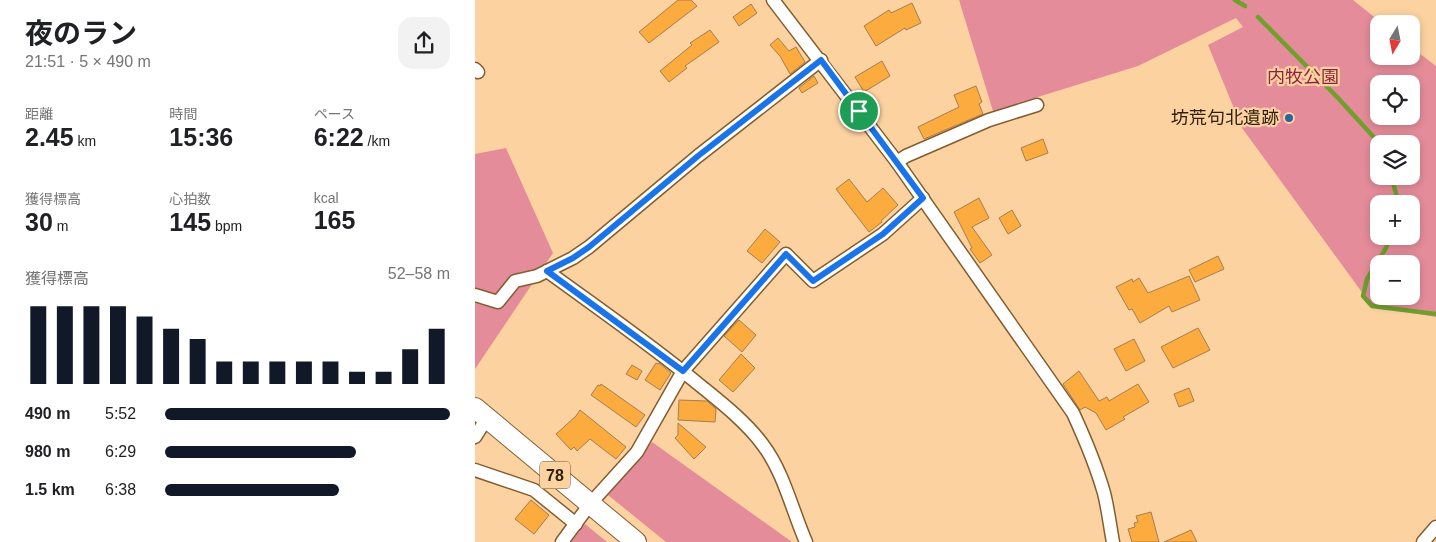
<!DOCTYPE html>
<html lang="ja">
<head>
<meta charset="utf-8">
<style>
  :root { --surface:#fff; --page:#f2f2f2; --text:#202124; --muted:#757577; --accent:#111827 }
  body { margin:0; font-family:Arial,"Noto Sans JP",sans-serif; background:var(--page); color:var(--text); height:100vh; display:flex; flex-direction:column; font-size:19px; white-space:nowrap }
  * { box-sizing:border-box; margin:0 }
  p { font-size:16px; color:var(--muted) }
  .icon { flex:none; width:28px; height:28px; fill:none; stroke:currentColor; stroke-width:2; stroke-linecap:round; stroke-linejoin:round }
  .map { position:relative; flex:1; overflow:hidden }
  .panel { display:flex; flex-direction:column; background:var(--surface); width:475px }
  .panel>* { flex:none }
  .needle { width:32px; rotate:190deg }
  .fabs { position:absolute; left:895px; top:15px; display:grid; gap:10px }
  .fabs a { display:grid; place-items:center; width:50px; height:50px; border-radius:10px; background:var(--surface); box-shadow:0 2px 8px #0003; font-size:25px }
  .pin { position:absolute; display:grid; place-items:center; width:42px; height:42px; color:#fff; margin:-21px; border:2px solid #fff; border-radius:50%; box-shadow:0 1px 5px #0007 }
  .round { display:grid; place-items:center; flex:none; width:52px; height:52px; border-radius:15px; background:var(--page) }
  .overview { display:flex; align-items:center; justify-content:space-between; height:85px; padding:0 25px }
  h1 { font-size:28px; font-weight:700; line-height:38px }
  .stats { display:grid; grid-template-columns:repeat(3,1fr); gap:8px; height:85px; padding:5px 25px }
  .stats div { display:grid; align-content:center }
  .stats b { font-size:25px; font-weight:700 }
  .stats small { font-size:14px; font-weight:400 }
  .stats p { font-size:14px }
  .chart { height:140px; padding:10px 25px }
  .chart p { display:flex; justify-content:space-between }
  .chart svg { width:100%; height:90px; margin-top:5px; stroke:var(--accent); stroke-width:6 }
  ul { padding:0 25px; list-style:none; font-size:16px }
  li { display:grid; grid-template-columns:80px 60px 1fr; align-items:center; height:38px }
  li i { height:12px; border-radius:6px; background:var(--accent) }
  main { display:flex; flex:1; min-height:0 }
  .map>svg:first-child { display:block }
</style>
</head>
<body>
<main>
<section class="panel">
<div class="overview"><div><h1>夜のラン</h1><p>21:51 · 5 × 490 m</p></div><a class="round"><svg class="icon" aria-label="share" viewBox="0 0 24 24"><path d="M12 15V3M7 8l5-5 5 5M5 13v7h14v-7"/></svg></a></div>
<div class="stats">
<div><p>距離</p><b>2.45<small> km</small></b></div>
<div><p>時間</p><b>15:36</b></div>
<div><p>ペース</p><b>6:22<small> /km</small></b></div>
</div>
<div class="stats">
<div><p>獲得標高</p><b>30<small> m</small></b></div>
<div><p>心拍数</p><b>145<small> bpm</small></b></div>
<div><p>kcal</p><b>165</b></div>
</div>
<div class="chart"><p><span>獲得標高</span>52–58 m</p>
<svg viewBox="0 0 160 44" preserveAspectRatio="none"><path d="M5 44V6M15 44V6M25 44V6M35 44V6M45 44V11M55 44V17M65 44V22M75 44V33M85 44V33M95 44V33M105 44V33M115 44V33M125 44V38M135 44V38M145 44V27M155 44V17"/></svg>
</div>
<ul>
<li><b>490 m</b>5:52<i style="width:100%"></i></li>
<li><b>980 m</b>6:29<i style="width:67%"></i></li>
<li><b>1.5 km</b>6:38<i style="width:61%"></i></li>
</ul>
</section>
<div class="map">
<svg width="961" height="542" viewBox="0 0 961 542">
  <rect width="100%" height="100%" fill="#fcd2a1"/>
  <g fill="#e58c9a" fill-rule="evenodd">
    <path d="M484 0H878L908 24H904V56H936V47L961 66V317L897 306 767 128 733 45 768 27 761 18 663 66 518 111ZM904 84H936V116H904ZM904 144H936V176H904ZM904 204H936V236H904ZM904 264H936V296H904Z"/>
    <polygon points="31,148 78,253 0,369 0,154"/>
    <polygon points="177,442 317,542 191,542 133,495"/>
    <polygon points="110,524 132,542 95,542"/>
  </g>
  <g fill="none" stroke-linecap="round" stroke-linejoin="round">
    <g stroke="#6fa02e" stroke-width="4.5">
      <polyline points="760,0 770,6"/>
      <polyline points="783,17 864,99 905,144"/>
      <polyline points="916,176 924,204"/>
      <polyline points="916,236 911,248 892,279 888,296 897,306 961,314"/>
    </g>
  </g>
  <g fill="#fcab3e" stroke="#a67e50">
    <polygon points="203,0 216,0 222,6 174,43 164,32"/>
    <polygon points="437,3 446,23 431,30 430,28 401,46 389,26 414,10 416,13"/>
    <polygon points="276,4 282,13 264,26 258,17"/>
    <polygon points="235,30 244,42 210,66 212,68 194,82 185,71 217,45 215,43"/>
    <polygon points="303,38 314,51 321,47 330,62 315,74 305,56 295,45"/>
    <polygon points="407,61 415,76 389,92 380,77"/>
    <polygon points="339,76 343,83 327,93 324,88"/>
    <polygon points="501,86 507,102 504,104 508,114 449,139 443,127 484,107 479,95"/>
    <polygon points="568,139 573,153 551,161 546,148"/>
    <polygon points="374,179 392,202 408,188 423,205 406,221 407,222 394,232 361,189"/>
    <polygon points="504,198 514,218 497,227 517,255 505,263 495,249 497,248 479,212"/>
    <polygon points="537,210 546,226 533,234 524,218"/>
    <polygon points="290,229 305,242 287,263 272,251"/>
    <polygon points="743,256 749,269 720,282 714,270"/>
    <polygon points="714,276 725,300 697,312 694,306 665,323 657,309 654,310 641,287 657,279 658,282 664,278 673,293"/>
    <polygon points="264,320 281,335 267,352 249,336"/>
    <polygon points="723,328 735,350 698,368 686,347"/>
    <polygon points="659,339 670,361 651,371 639,349"/>
    <polygon points="266,354 280,368 258,392 244,380"/>
    <polygon points="181,363 183,364 184,363 196,373 185,390 170,380"/>
    <polygon points="157,365 167,371 162,380 151,374"/>
    <polygon points="604,371 624,401 632,397 634,401 663,384 674,402 648,417 650,419 631,430 621,413 610,407 605,410 588,384"/>
    <polygon points="126,384 170,415 161,427 116,395 123,385 125,386"/>
    <polygon points="714,388 719,401 704,407 699,394"/>
    <polygon points="204,400 232,401 241,409 240,422 203,420"/>
    <polygon points="105,410 151,447 141,459 115,439 102,451 99,447 96,450 81,434 101,416"/>
    <polygon points="203,423 231,447 219,459 200,438 203,435"/>
    <polygon points="56,500 74,515 59,534 40,519"/>
    <polygon points="676,512 684,542 657,542 653,529 660,527 659,523 663,522 661,516"/>
    <polygon points="716,530 722,542 689,542"/>
  </g>
  <g fill="none" stroke-linecap="round" stroke-linejoin="round">
    <defs>
      <g id="minor">
        <path d="M298 0 422 162 598 413C610 439 621 465 629 493 633 509 635 526 638 542"/>
        <polyline points="0,69 3,72"/>
        <polyline points="422,162 431,156 514,120 562,105"/>
        <path d="M72 271C124 309 178 346 227 387 248 404 272 423 288 445 309 473 317 510 331 542"/>
        <polyline points="0,295 23,302 40,281 62,276 98,258 114,247 223,156 346,60"/>
        <polyline points="0,437 12,418"/>
        <polyline points="0,470 59,490 101,524"/>
        <polyline points="87,542 115,504 162,452 208,371 311,254 338,281 408,234 448,198"/>
        <polyline points="948,542 961,527"/>
      </g>
      <polyline id="primary" points="0,408 161,542"/>
    </defs>
    <use href="#minor" stroke="#835d2f" stroke-width="15"/>
    <use href="#primary" stroke="#835d2f" stroke-width="22"/>
    <use href="#minor" stroke="#fff" stroke-width="12"/>
    <use href="#primary" stroke="#fff" stroke-width="20"/>
  </g>
  <g fill="none" stroke-linecap="round" stroke-linejoin="round">
    <defs>
      <polygon id="route" points="346,60 448,198 408,234 338,281 311,254 208,371 72,271 98,258 114,247 223,156"/>
    </defs>
    <use href="#route" stroke="#fff" stroke-width="10"/>
    <use href="#route" stroke="#1a73e8" stroke-width="6"/>
  </g>
  <circle fill="#2b659d" stroke="#fcd2a1" stroke-width="2" cx="814" cy="118" r="5"/>
  <g text-anchor="middle" dominant-baseline="central" stroke-width="4.5" stroke-linejoin="round" paint-order="stroke">
    <rect fill="#fcd2a1" stroke="#6c5438" stroke-width="1" x="65" y="461.5" width="30" height="27" rx="4"/>
    <g font-size="16" font-weight="bold" fill="#2e1e0b">
      <text x="80" y="475">78</text>
    </g>
    <g font-size="18" fill="#90223f" stroke="#fcd2a1">
      <text x="828" y="77">内牧公園</text>
    </g>
    <g font-size="18" fill="#2e1e0b" stroke="#fcd2a1" text-anchor="end">
      <text x="804" y="118">坊荒句北遺跡</text>
    </g>
  </g>
</svg>
<div class="fabs">
<a><svg class="needle" viewBox="-14 -14 28 28"><path d="M0-13l5 13h-10z" fill="#e53935"/><path d="M0 13l5-13h-10z" fill="#757577"/></svg></a>
<a><svg class="icon" aria-label="locate" viewBox="0 0 24 24"><circle cx="12" cy="12" r="6"/><path d="M12 2v4M12 18v4M2 12h4M18 12h4"/></svg></a>
<a><svg class="icon" aria-label="layers" viewBox="0 0 24 24"><path d="M12 4l9 5-9 5-9-5zM3 14l9 5 9-5"/></svg></a>
<a>+</a>
<a>−</a>
</div>
<div class="pin" style="left:384px;top:111px;background:#1e9e55"><svg class="icon" aria-label="arrive" viewBox="0 0 24 24"><path d="M6 21V4h12l-3 4 3 4H6"/></svg></div>
</div>
</main>
</body>
</html>
